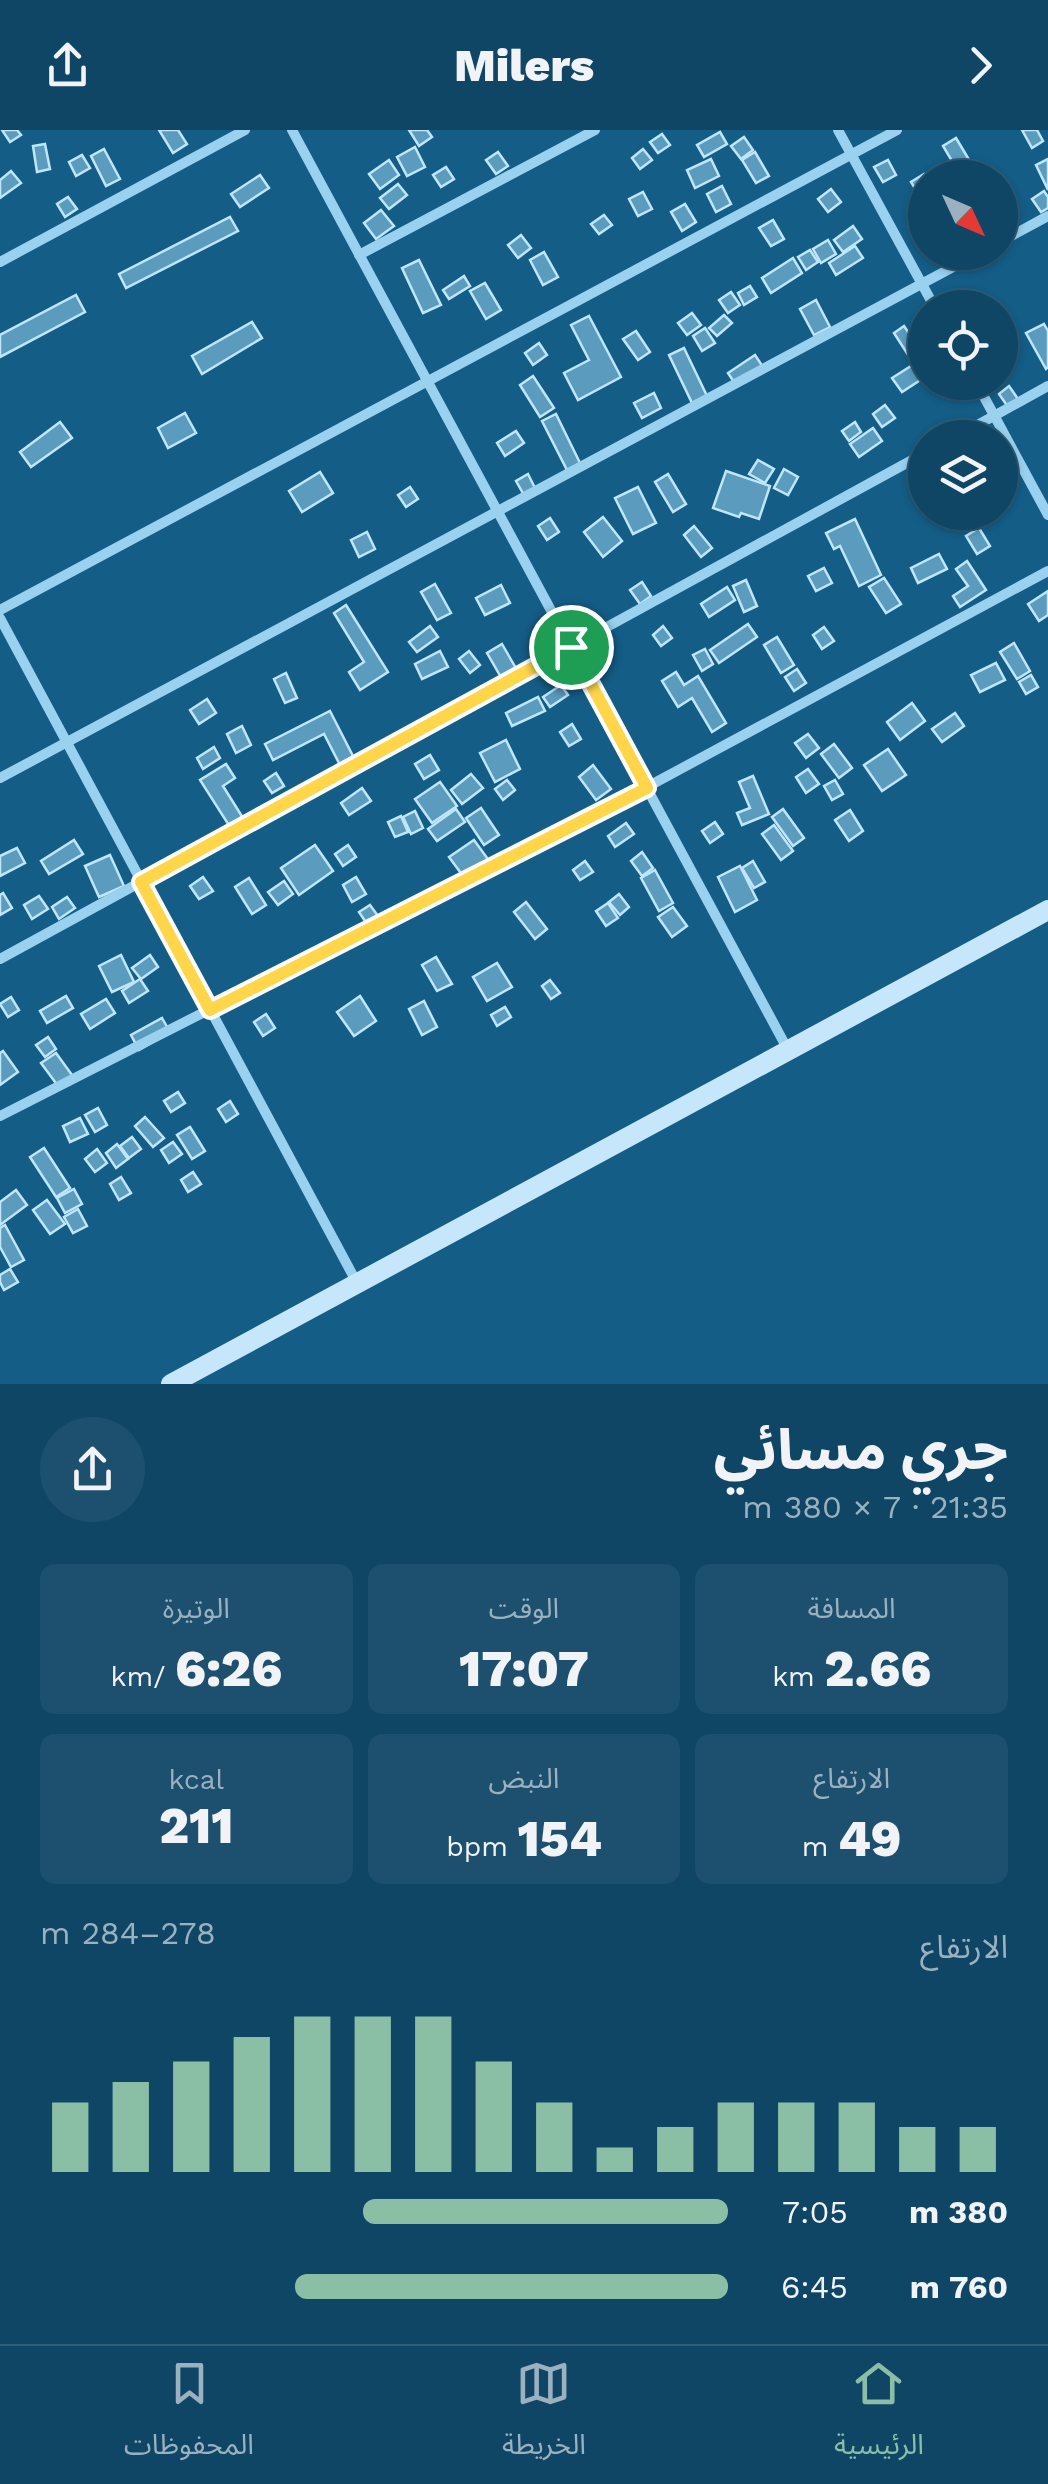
<!DOCTYPE html>
<html lang="ar">
<head>
<meta charset="utf-8">
<style>
  :root { --surface:#0f4665; --page:#1d506e; --text:#f1f3f6; --muted:#9bb1bf; --line:#2f5e79; --accent:#8abfa5 }
  body { margin:0; font-family:"Work Sans","Noto Sans Arabic",sans-serif; background:var(--page); color:var(--text); direction:rtl; height:100vh; display:flex; flex-direction:column; font-size:38px; white-space:nowrap }
  * { box-sizing:border-box; margin:0 }
  p { font-size:32px; color:var(--muted) }
  .icon { flex:none; width:55px; height:55px; fill:none; stroke:currentColor; stroke-width:2; stroke-linecap:round; stroke-linejoin:round }
  .map { position:relative; height:1254px; overflow:hidden; direction:ltr }
  .details { display:flex; flex-direction:column; background:var(--surface); flex:1 }
  .details>* { flex:none }
  .needle { width:65px; rotate:134deg }
  .buttons { position:absolute; left:908px; top:30px; display:grid; gap:20px }
  .buttons a { display:grid; place-items:center; width:110px; height:110px; border-radius:50%; background:var(--surface); box-shadow:0 2px 8px #0004,0 0 0 2px var(--line); font-size:50px }
  .pin { position:absolute; display:grid; place-items:center; width:85px; height:85px; color:#fff; margin:-42px; border:5px solid #fff; border-radius:50%; box-shadow:0 2px 10px #0007 }
  .round { display:grid; place-items:center; flex:none; width:105px; height:105px; border-radius:52px; background:var(--page) }
  .summary { display:flex; align-items:center; justify-content:space-between; height:170px; padding:0 40px }
  h1 { font-size:55px; font-weight:800; line-height:75px }
  .stats { display:grid; grid-template-columns:repeat(3,1fr); gap:15px; height:170px; padding:10px 40px }
  .stats div { display:grid; align-content:center; border-radius:15px; background:var(--page); text-align:center }
  .stats b { font-size:50px; font-weight:800 }
  .stats small { font-size:28px; font-weight:400 }
  .stats p { font-size:28px }
  .chart { height:280px; padding:20px 40px }
  .chart p { display:flex; justify-content:space-between }
  .chart svg { width:100%; height:180px; margin-top:10px; stroke:var(--accent); stroke-width:6 }
  ul { padding:0 40px; list-style:none; font-size:32px }
  li { display:grid; grid-template-columns:160px 120px 1fr; align-items:center; height:75px }
  li i { height:25px; border-radius:12px; background:var(--accent) }
  header { display:flex; justify-content:space-between; align-items:center; height:130px; padding:0 40px; background:var(--surface); font-size:45px; font-weight:800 }
  .dock { display:flex; justify-content:space-around; align-items:center; height:140px; border-top:2px solid var(--line); background:var(--surface); font-size:28px; color:var(--muted) }
  .dock a { display:grid; justify-items:center; gap:5px }
  .dock .current { color:var(--accent) }
  .map>svg:first-child { display:block }
</style>
</head>
<body>
<header><svg class="icon" aria-label="forward" viewBox="0 0 24 24"><path d="M9 5l7 7-7 7"/></svg>Milers<svg class="icon" aria-label="share" viewBox="0 0 24 24"><path d="M12 15V3M7 8l5-5 5 5M5 13v7h14v-7"/></svg></header>
<div class="map">
<svg width="1048" height="1254" viewBox="0 0 1048 1254">
  <rect width="100%" height="100%" fill="#145d87"/>
  <g fill="#5b9bbe" stroke="#bfe6fb" stroke-width="2.5">
    <polygon points="2,0 17,0 21,5 10,12"/>
    <polygon points="159,0 178,0 187,14 173,23"/>
    <polygon points="409,0 427,0 432,7 419,16"/>
    <polygon points="1022,0 1037,0 1043,11 1032,18"/>
    <polygon points="720,2 727,14 704,27 697,15"/>
    <polygon points="662,4 670,15 658,23 650,12"/>
    <polygon points="744,7 753,20 741,29 731,16"/>
    <polygon points="956,8 980,48 962,48 943,16"/>
    <polygon points="45,14 50,39 37,42 33,16"/>
    <polygon points="415,17 425,37 407,46 397,27"/>
    <polygon points="104,19 120,49 106,56 91,26"/>
    <polygon points="643,19 652,30 640,39 632,28"/>
    <polygon points="498,22 508,36 496,44 486,30"/>
    <polygon points="755,22 769,46 756,53 742,30"/>
    <polygon points="82,25 90,38 76,46 69,32"/>
    <polygon points="711,29 719,46 695,58 687,40"/>
    <polygon points="1048,29 1048,60 1036,35"/>
    <polygon points="389,30 399,45 380,59 369,44"/>
    <polygon points="888,30 896,45 883,52 874,37"/>
    <polygon points="446,37 454,49 441,57 433,45"/>
    <polygon points="11,41 21,53 0,68 0,50"/>
    <polygon points="924,44 926,48 925,75 911,52"/>
    <polygon points="260,45 269,58 240,77 231,64"/>
    <polygon points="398,54 407,65 389,79 380,68"/>
    <polygon points="722,56 731,74 716,82 707,64"/>
    <polygon points="831,59 841,72 828,82 818,69"/>
    <polygon points="1044,61 1048,67 1048,78 1041,82 1032,69"/>
    <polygon points="643,62 652,79 638,86 629,69"/>
    <polygon points="68,67 77,79 65,87 57,74"/>
    <polygon points="685,74 696,92 682,101 671,82"/>
    <polygon points="381,80 394,96 376,109 364,93"/>
    <polygon points="604,85 612,95 599,104 591,94"/>
    <polygon points="925,85 925,104 918,110 909,97"/>
    <polygon points="230,87 238,101 126,158 119,144"/>
    <polygon points="773,90 784,109 771,116 759,98"/>
    <polygon points="853,96 862,109 843,122 834,110"/>
    <polygon points="521,105 531,118 518,128 508,115"/>
    <polygon points="828,110 836,124 821,133 813,119"/>
    <polygon points="855,116 863,128 836,145 829,133"/>
    <polygon points="810,120 818,132 806,140 798,127"/>
    <polygon points="544,122 558,147 543,155 530,130"/>
    <polygon points="793,128 802,143 771,163 762,148"/>
    <polygon points="419,130 441,175 423,183 402,138"/>
    <polygon points="464,146 470,156 449,169 443,160"/>
    <polygon points="485,153 501,180 486,189 470,161"/>
    <polygon points="750,156 757,167 744,175 738,163"/>
    <polygon points="731,162 740,175 728,183 719,170"/>
    <polygon points="76,165 85,182 0,227 0,205"/>
    <polygon points="816,170 830,197 814,205 800,179"/>
    <polygon points="692,183 701,195 687,205 678,193"/>
    <polygon points="724,185 732,193 717,206 709,198"/>
    <polygon points="589,186 621,247 578,270 564,243 589,230 571,195"/>
    <polygon points="252,192 262,208 202,244 192,226"/>
    <polygon points="1044,194 1048,201 1048,237 1046,239 1026,203"/>
    <polygon points="904,196 925,227 925,247 902,262 892,248 914,234 894,203"/>
    <polygon points="705,198 715,213 702,221 693,206"/>
    <polygon points="636,201 650,222 638,230 623,209"/>
    <polygon points="539,213 547,225 533,235 525,223"/>
    <polygon points="684,218 707,266 692,273 669,225"/>
    <polygon points="755,225 763,237 736,255 728,243"/>
    <polygon points="533,246 554,278 540,287 520,255"/>
    <polygon points="1009,256 1018,269 1008,277 999,264"/>
    <polygon points="654,263 661,278 642,288 634,273"/>
    <polygon points="885,275 895,288 882,297 873,284"/>
    <polygon points="185,283 196,303 168,318 158,298"/>
    <polygon points="556,284 580,333 567,340 542,291"/>
    <polygon points="60,292 72,308 31,337 20,322"/>
    <polygon points="855,292 861,302 849,311 842,301"/>
    <polygon points="873,298 882,311 859,327 850,314"/>
    <polygon points="516,301 524,313 505,326 497,313"/>
    <polygon points="758,330 774,339 765,353 749,344"/>
    <polygon points="784,339 798,347 788,365 774,358"/>
    <polygon points="726,341 770,356 759,389 741,383 739,387 713,378"/>
    <polygon points="320,342 333,363 302,382 289,361"/>
    <polygon points="528,344 535,358 524,365 516,351"/>
    <polygon points="668,344 686,374 673,382 655,352"/>
    <polygon points="410,357 418,369 406,377 398,365"/>
    <polygon points="638,357 656,393 633,404 615,368"/>
    <polygon points="603,387 622,411 603,427 584,402"/>
    <polygon points="550,388 559,402 547,410 538,396"/>
    <polygon points="855,389 881,445 859,456 840,416 834,419 826,403"/>
    <polygon points="694,396 712,418 701,427 684,405"/>
    <polygon points="979,398 990,416 977,424 966,406"/>
    <polygon points="367,402 375,419 359,427 351,410"/>
    <polygon points="939,424 947,439 918,453 911,438"/>
    <polygon points="967,431 986,460 960,477 953,466 968,456 956,439"/>
    <polygon points="824,438 832,453 816,461 808,446"/>
    <polygon points="884,448 901,474 886,483 869,457"/>
    <polygon points="746,450 757,476 744,482 733,456"/>
    <polygon points="642,452 651,466 640,474 630,460"/>
    <polygon points="435,454 451,483 437,490 421,462"/>
    <polygon points="501,455 510,473 485,485 476,468"/>
    <polygon points="727,457 735,470 709,487 701,474"/>
    <polygon points="1048,461 1048,485 1039,491 1028,474"/>
    <polygon points="346,475 388,542 360,560 349,542 364,532 334,483"/>
    <polygon points="748,494 757,507 719,533 710,520"/>
    <polygon points="430,496 438,507 417,522 409,512"/>
    <polygon points="663,496 672,508 661,516 653,505"/>
    <polygon points="824,497 834,511 822,519 813,505"/>
    <polygon points="777,507 794,535 781,543 764,515"/>
    <polygon points="1014,513 1030,541 1017,549 1000,522"/>
    <polygon points="502,514 517,540 502,549 487,523"/>
    <polygon points="705,519 713,534 702,541 693,525"/>
    <polygon points="440,521 448,537 422,549 415,534"/>
    <polygon points="469,521 480,535 470,543 459,529"/>
    <polygon points="996,533 1005,550 980,562 971,545"/>
    <polygon points="797,539 806,553 794,561 785,547"/>
    <polygon points="676,542 684,555 698,546 726,593 712,602 692,568 678,577 662,551"/>
    <polygon points="286,543 297,568 285,573 274,549"/>
    <polygon points="1031,545 1038,557 1026,564 1019,552"/>
    <polygon points="561,555 568,565 550,577 543,567"/>
    <polygon points="538,567 545,581 512,596 506,583"/>
    <polygon points="207,569 216,583 199,594 190,580"/>
    <polygon points="912,573 925,591 900,610 887,592"/>
    <polygon points="330,581 355,630 341,637 324,604 273,630 265,614"/>
    <polygon points="955,583 964,596 942,612 932,599"/>
    <polygon points="572,594 581,609 569,616 560,602"/>
    <polygon points="242,596 251,615 236,623 227,604"/>
    <polygon points="808,604 819,618 806,628 795,613"/>
    <polygon points="506,610 520,639 495,652 480,623"/>
    <polygon points="834,614 852,638 839,648 821,624"/>
    <polygon points="214,617 220,628 203,639 197,628"/>
    <polygon points="888,619 906,645 882,661 864,635"/>
    <polygon points="430,625 439,640 424,649 415,634"/>
    <polygon points="226,634 235,648 223,656 243,688 230,697 200,650"/>
    <polygon points="593,635 611,659 596,670 579,647"/>
    <polygon points="808,639 819,654 806,663 796,647"/>
    <polygon points="276,643 284,656 272,663 264,651"/>
    <polygon points="471,644 483,658 462,674 451,660"/>
    <polygon points="753,646 769,684 742,695 737,683 750,678 739,652"/>
    <polygon points="507,650 515,660 503,670 495,659"/>
    <polygon points="835,650 843,664 832,670 824,656"/>
    <polygon points="440,652 457,676 432,693 415,669"/>
    <polygon points="362,658 371,671 349,685 341,673"/>
    <polygon points="481,678 499,705 484,715 466,688"/>
    <polygon points="456,679 465,692 437,711 428,699"/>
    <polygon points="783,679 804,708 793,716 772,687"/>
    <polygon points="850,680 863,701 849,711 835,690"/>
    <polygon points="415,681 423,698 411,704 403,687"/>
    <polygon points="401,686 408,702 395,707 388,692"/>
    <polygon points="715,692 723,704 710,713 702,701"/>
    <polygon points="626,693 634,704 615,717 608,706"/>
    <polygon points="774,695 793,721 781,730 762,704"/>
    <polygon points="74,710 83,724 49,744 41,731"/>
    <polygon points="474,710 490,732 466,750 449,727"/>
    <polygon points="315,715 333,741 299,765 281,738"/>
    <polygon points="348,715 356,727 343,736 335,724"/>
    <polygon points="17,718 25,733 0,746 0,726"/>
    <polygon points="642,722 653,738 642,746 631,731"/>
    <polygon points="110,725 124,756 99,767 85,736"/>
    <polygon points="585,731 593,742 580,750 573,740"/>
    <polygon points="753,731 765,752 754,758 742,738"/>
    <polygon points="740,736 757,770 735,782 718,747"/>
    <polygon points="655,740 673,773 659,781 641,748"/>
    <polygon points="203,747 213,761 199,769 190,756"/>
    <polygon points="356,747 366,764 352,772 343,755"/>
    <polygon points="249,748 266,775 252,784 235,757"/>
    <polygon points="284,751 293,764 278,775 268,762"/>
    <polygon points="3,763 12,778 0,785 0,765"/>
    <polygon points="619,764 629,777 620,785 609,772"/>
    <polygon points="39,766 48,779 32,789 24,775"/>
    <polygon points="67,767 75,778 59,789 52,777"/>
    <polygon points="526,772 547,799 535,809 514,782"/>
    <polygon points="608,773 618,788 606,796 596,781"/>
    <polygon points="370,775 378,786 367,794 359,782"/>
    <polygon points="673,777 687,796 672,807 658,787"/>
    <polygon points="121,825 134,852 112,862 99,836"/>
    <polygon points="150,825 158,837 141,849 132,838"/>
    <polygon points="436,827 452,854 437,861 422,835"/>
    <polygon points="497,833 512,857 487,871 473,847"/>
    <polygon points="140,849 148,861 129,873 122,861"/>
    <polygon points="550,850 560,863 551,869 542,856"/>
    <polygon points="66,866 73,878 47,893 40,881"/>
    <polygon points="360,866 376,891 354,906 337,882"/>
    <polygon points="11,867 19,880 8,887 0,874"/>
    <polygon points="106,869 115,883 90,899 81,884"/>
    <polygon points="424,871 437,897 422,905 409,879"/>
    <polygon points="505,877 511,887 497,896 491,885"/>
    <polygon points="266,884 275,898 263,906 254,892"/>
    <polygon points="162,888 170,902 139,920 131,905"/>
    <polygon points="48,907 56,919 45,927 36,915"/>
    <polygon points="3,921 18,942 0,955 0,923"/>
    <polygon points="56,923 72,945 58,956 41,933"/>
    <polygon points="178,962 185,973 171,982 164,971"/>
    <polygon points="230,971 238,984 226,992 218,979"/>
    <polygon points="98,978 107,995 95,1002 85,985"/>
    <polygon points="145,987 164,1008 153,1017 135,996"/>
    <polygon points="80,988 88,1004 70,1012 63,996"/>
    <polygon points="190,997 205,1021 192,1029 177,1005"/>
    <polygon points="132,1007 141,1019 129,1028 120,1016"/>
    <polygon points="173,1012 182,1024 169,1033 161,1020"/>
    <polygon points="117,1014 128,1029 116,1038 106,1023"/>
    <polygon points="44,1018 70,1058 56,1067 30,1027"/>
    <polygon points="97,1019 107,1033 95,1042 85,1029"/>
    <polygon points="193,1042 201,1054 188,1062 181,1050"/>
    <polygon points="121,1047 131,1063 119,1070 110,1054"/>
    <polygon points="74,1059 82,1074 65,1083 57,1068"/>
    <polygon points="16,1060 27,1075 0,1095 0,1072"/>
    <polygon points="47,1070 65,1094 50,1104 33,1080"/>
    <polygon points="78,1079 87,1096 73,1103 64,1087"/>
    <polygon points="5,1095 24,1130 11,1137 0,1117 0,1098"/>
    <polygon points="10,1139 18,1152 4,1160 0,1152 0,1145"/>
  </g>
  <g fill="none" stroke-linecap="round" stroke-linejoin="round">
    <g stroke="#99d1ef" stroke-width="10">
      <polyline points="292,0 788,920"/>
      <polyline points="838,0 935,178"/>
      <polyline points="1000,112 1048,86"/>
      <polyline points="359,125 595,0"/>
      <polyline points="0,132 245,0"/>
      <polyline points="976,252 1048,385"/>
      <polyline points="954,308 1048,256"/>
      <polyline points="0,480 897,0"/>
      <polyline points="0,488 357,1153"/>
      <polyline points="0,648 981,122"/>
      <polyline points="0,829 925,323"/>
      <polyline points="0,986 647,657 1048,441"/>
    </g>
    <polyline stroke="#c6e7fb" stroke-width="20" points="171,1254 1048,780"/>
  </g>
  <g fill="none" stroke-linecap="round" stroke-linejoin="round">
    <defs>
      <polygon id="route" points="571,517 647,658 210,880 141,752"/>
    </defs>
    <use href="#route" stroke="#fff" stroke-width="20"/>
    <use href="#route" stroke="#ffd54a" stroke-width="12"/>
  </g>
</svg>
<div class="buttons">
<a><svg class="needle" viewBox="-14 -14 28 28"><path d="M0-13l5 13h-10z" fill="#e53935"/><path d="M0 13l5-13h-10z" fill="#9bb1bf"/></svg></a>
<a><svg class="icon" aria-label="locate" viewBox="0 0 24 24"><circle cx="12" cy="12" r="6"/><path d="M12 2v4M12 18v4M2 12h4M18 12h4"/></svg></a>
<a><svg class="icon" aria-label="layers" viewBox="0 0 24 24"><path d="M12 4l9 5-9 5-9-5zM3 14l9 5 9-5"/></svg></a>
</div>
<div class="pin" style="left:571px;top:517px;background:#1e9e55"><svg class="icon" aria-label="arrive" viewBox="0 0 24 24"><path d="M6 21V4h12l-3 4 3 4H6"/></svg></div>
</div>
<section class="details">
<div class="summary"><div><h1>جري مسائي</h1><p>21:35 · 7 × 380 m</p></div><a class="round"><svg class="icon" aria-label="share" viewBox="0 0 24 24"><path d="M12 15V3M7 8l5-5 5 5M5 13v7h14v-7"/></svg></a></div>
<div class="stats">
<div><p>المسافة</p><b>2.66<small> km</small></b></div>
<div><p>الوقت</p><b>17:07</b></div>
<div><p>الوتيرة</p><b>6:26<small> /km</small></b></div>
</div>
<div class="stats">
<div><p>الارتفاع</p><b>49<small> m</small></b></div>
<div><p>النبض</p><b>154<small> bpm</small></b></div>
<div><p>kcal</p><b>211</b></div>
</div>
<div class="chart"><p><span>الارتفاع</span>278–284 m</p>
<svg viewBox="0 0 160 44" preserveAspectRatio="none"><path d="M5 44V27M15 44V22M25 44V17M35 44V11M45 44V6M55 44V6M65 44V6M75 44V17M85 44V27M95 44V38M105 44V33M115 44V27M125 44V27M135 44V27M145 44V33M155 44V33"/></svg>
</div>
<ul>
<li><b>380 m</b>7:05<i style="width:53%"></i></li>
<li><b>760 m</b>6:45<i style="width:63%"></i></li>
</ul>
</section>
<nav class="dock">
<a class="current"><svg class="icon" aria-label="home" viewBox="0 0 24 24"><path d="M3 11l9-7 9 7M6 9v11h12V9"/></svg>الرئيسية</a>
<a><svg class="icon" aria-label="map" viewBox="0 0 24 24"><path d="M3 6l6-2 6 2 6-2v14l-6 2-6-2-6 2zM9 4v14M15 6v14"/></svg>الخريطة</a>
<a><svg class="icon" aria-label="saved" viewBox="0 0 24 24"><path d="M7 4h10v16l-5-4-5 4z"/></svg>المحفوظات</a>
</nav>
</body>
</html>
